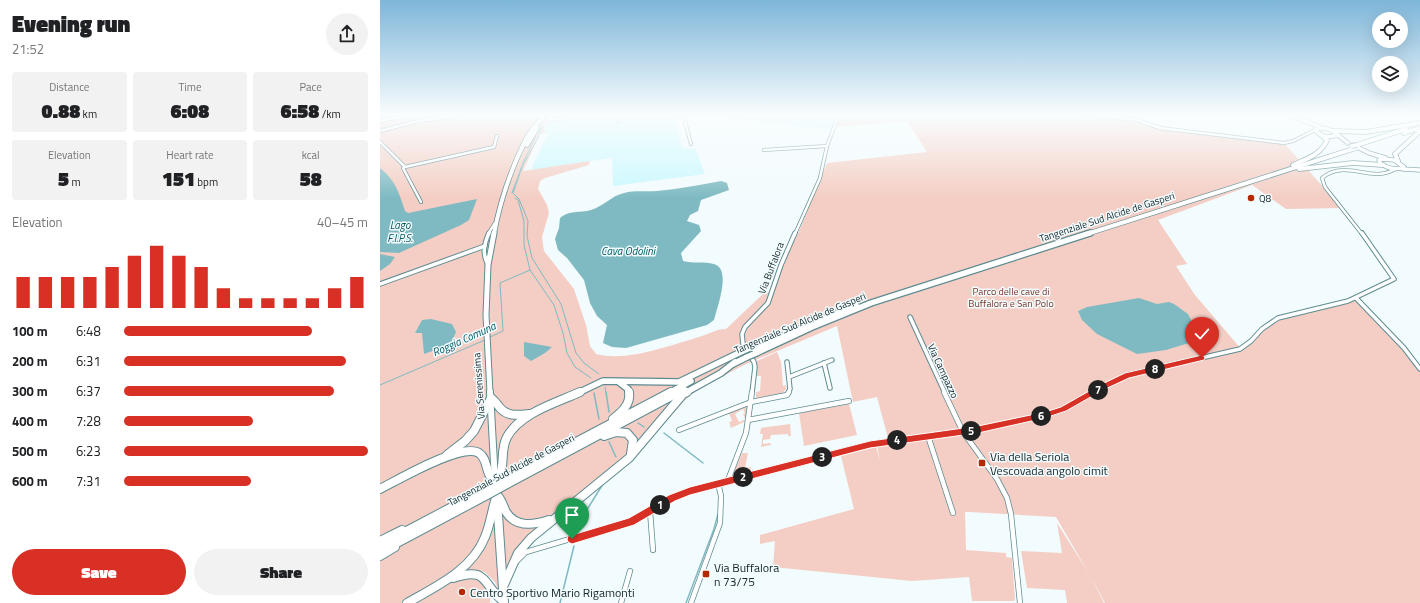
<!DOCTYPE html>
<html lang="en">
<head>
<meta charset="utf-8">
<style>
  :root { --surface:#fff; --page:#f2f2f2; --text:#202124; --muted:#757577; --accent:#d93025 }
  body { margin:0; font-family:"Titillium Web",sans-serif; background:var(--page); color:var(--text); height:100vh; display:flex; flex-direction:column; font-size:15px; white-space:nowrap }
  * { box-sizing:border-box; margin:0 }
  p { font-size:13px; color:var(--muted) }
  .icon { flex:none; width:22px; height:22px; fill:none; stroke:currentColor; stroke-width:2; stroke-linecap:round; stroke-linejoin:round }
  .map { position:relative; flex:1; overflow:hidden }
  .side { display:flex; flex-direction:column; background:var(--surface); width:380px }
  .side>* { flex:none }
  .controls { position:absolute; left:992px; top:12px; display:grid; gap:8px }
  .controls a { display:grid; place-items:center; width:36px; height:36px; border-radius:50%; background:var(--surface); box-shadow:0 4px 16px #0002; font-size:20px }
  .pin { position:absolute; display:grid; place-items:center; width:34px; height:34px; color:#fff; margin:-41px -17px; border-radius:50% 50% 50% 0; rotate:-45deg; box-shadow:0 0 4px #0007 }
  .pin .icon { rotate:45deg }
  .km { position:absolute; width:20px; height:20px; margin:-10px; border-radius:50%; background:#222; color:#fff; font-size:11px; line-height:20px; text-align:center }
  .round { display:grid; place-items:center; flex:none; width:42px; height:42px; border-radius:21px; background:var(--page) }
  .summary { display:flex; align-items:center; justify-content:space-between; height:68px; padding:0 12px }
  h1 { font-size:22px; font-weight:800; line-height:30px }
  .metrics { display:grid; grid-template-columns:repeat(3,1fr); gap:6px; height:68px; padding:4px 12px }
  .metrics div { display:grid; align-content:center; border-radius:4px; background:var(--page); text-align:center }
  .metrics b { font-size:20px; font-weight:800 }
  .metrics small { font-size:11px; font-weight:400 }
  .metrics p { font-size:11px }
  .chart { height:112px; padding:8px 12px }
  .chart p { display:flex; justify-content:space-between }
  .chart svg { width:100%; height:72px; margin-top:4px; stroke:var(--accent); stroke-width:6 }
  .action { display:flex; gap:8px; margin-top:auto; padding:8px 12px }
  .action a { flex:1; height:46px; border-radius:24px; background:var(--accent); color:#fff; font-size:16px; font-weight:800; line-height:46px; text-align:center }
  .action a+a { background:var(--page); color:var(--text) }
  ul { padding:0 12px; list-style:none; font-size:13px }
  li { display:grid; grid-template-columns:64px 48px 1fr; align-items:center; height:30px }
  li i { height:10px; border-radius:5px; background:var(--accent) }
  main { display:flex; flex:1; min-height:0 }
  .map>svg:first-child { display:block }
</style>
</head>
<body>
<main>
<section class="side">
<div class="summary"><div><h1>Evening run</h1><p>21:52</p></div><a class="round"><svg class="icon" aria-label="share" viewBox="0 0 24 24"><path d="M12 15V3M7 8l5-5 5 5M5 13v7h14v-7"/></svg></a></div>
<div class="metrics">
<div><p>Distance</p><b>0.88<small> km</small></b></div>
<div><p>Time</p><b>6:08</b></div>
<div><p>Pace</p><b>6:58<small> /km</small></b></div>
</div>
<div class="metrics">
<div><p>Elevation</p><b>5<small> m</small></b></div>
<div><p>Heart rate</p><b>151<small> bpm</small></b></div>
<div><p>kcal</p><b>58</b></div>
</div>
<div class="chart"><p><span>Elevation</span>40–45 m</p>
<svg viewBox="0 0 160 44" preserveAspectRatio="none"><path d="M5 44V25M15 44V25M25 44V25M35 44V25M45 44V19M55 44V12M65 44V6M75 44V12M85 44V19M95 44V32M105 44V38M115 44V38M125 44V38M135 44V38M145 44V32M155 44V25"/></svg>
</div>
<ul>
<li><b>100 m</b>6:48<i style="width:77%"></i></li>
<li><b>200 m</b>6:31<i style="width:91%"></i></li>
<li><b>300 m</b>6:37<i style="width:86%"></i></li>
<li><b>400 m</b>7:28<i style="width:53%"></i></li>
<li><b>500 m</b>6:23<i style="width:100%"></i></li>
<li><b>600 m</b>7:31<i style="width:52%"></i></li>
</ul>
<div class="action"><a>Save</a><a>Share</a></div>
</section>
<div class="map">
<svg width="1040" height="603" viewBox="0 0 1040 603">
  <rect width="100%" height="100%" fill="#f2fbfd"/>
  <g fill="#caf8fe">
    <polygon points="186,114 302,114 295,115 302,147 309,149 315,148 325,174 233,186 232,158 151,170 167,135 164,129 166,126 162,126 164,122 185,120 185,118 184,118"/>
    <polygon points="311,114 458,114 452,130"/>
  </g>
  <g fill="#f4cec4">
    <path d="M0 114H170L164 126H166L164 129 166 133 160 134 143 171 210 161 209 165 165 178 160 181 158 189 167 205 169 213 162 237 164 251 194 289 206 325 210 346 216 354C247 362 288 346 319 337 329 334 336 329 346 329L383 294 394 291 404 262 420 229 447 163 547 152 527 121 455 127 461 114H754L772 126 904 143 962 208 906 209 872 185 778 220 807 264 796 266 815 295 862 350 866 348 885 329 900 320 980 299 1024 346 1040 367V603H725L711 577 724 603H687L685 590 647 588 641 551 682 553 677 523 708 572 676 517 589 512H585L586 550 626 553V557L632 558 635 599 634 601H592L589 577 532 581 393 567 395 541 380 544V535L474 509 461 456 496 447 500 460 496 441 508 438 497 397 473 402 457 326 364 365 319 389 306 399 252 459 162 532 153 542 118 589 115 582 105 572 92 570 35 603H0Z"/>
    <polygon points="397,352 401,362 403,386 406,385 406,389 403,393 376,398 376,392 380,391 381,376 377,376 377,361"/>
    <polygon points="469,404 477,435 424,446 419,413"/>
    <polygon points="367,406 366,417 365,418 363,414 365,413 363,409 355,414 359,422 366,419 366,421 351,428 349,422 352,421 349,413"/>
    <polygon points="410,424 411,436 408,436 408,434 391,435 390,439 383,440 383,444 390,443 391,445 381,447 383,434 380,434 381,428"/>
    <polygon points="362,453 368,453 365,468 371,467 370,471 358,474 354,472"/>
    <path d="M88 576C102 579 112 588 110 603H36L75 580Z"/>
  </g>
  <g fill="#7fbac2">
    <path d="M0 168C16 181 19 193 25 211L28 213 97 199 89 220 81 225 19 253 0 252Z"/>
    <path d="M341 181 347 183 349 190 321 200 318 211 310 215 307 221 319 225 321 231 301 253 303 261C313 264 324 261 334 264 352 269 337 307 334 320L327 325 246 348 232 347 223 343 227 325 217 316 210 303 204 280 187 258 178 250 175 239 179 228 180 218C189 210 200 213 211 210 224 206 231 196 244 193 255 190 266 192 277 191 298 189 320 185 341 181Z"/>
    <polygon points="0,254 15,257 10,264 0,271"/>
    <polygon points="759,298 777,304 789,302 794,304 808,314 817,332 811,336 809,343 786,350 757,354 717,334 702,320 698,311 707,307"/>
    <polygon points="51,319 72,324 76,332 70,345 44,354 42,333 35,333 42,320"/>
    <polygon points="144,342 172,347 165,353 151,361 144,356"/>
  </g>
  <g fill="none" stroke-linecap="round" stroke-linejoin="round">
    <g stroke="#7fbac2" stroke-width="1">
      <polyline points="153,123 160,114"/>
      <polyline points="158,133 162,126"/>
      <polyline points="160,134 163,126"/>
      <polyline points="132,193 143,163 156,136"/>
      <polyline points="133,193 143,165 159,136"/>
      <polyline points="134,194 139,199 148,221 147,236 152,258 181,304 196,353 204,363 219,374"/>
      <polyline points="135,198 138,200 144,221 144,245 150,270 174,305 183,333 187,353 195,367 211,378"/>
      <polyline points="110,337 123,331 120,283 150,270"/>
      <polyline points="0,385 105,340"/>
      <polyline points="225,387 226,393"/>
    </g>
    <g stroke="#7fbac2" stroke-width="1.5">
      <polyline points="226,392 229,412"/>
      <polyline points="214,393 219,419"/>
      <polyline points="258,423 264,427"/>
      <polyline points="284,433 323,463"/>
      <polyline points="229,442 236,457"/>
      <polyline points="198,533 203,516 223,484"/>
      <polyline points="180,603 194,546"/>
      <polyline points="306,603 334,529 338,514"/>
    </g>
    <defs>
      <g id="minor-far2">
        <polyline points="172,114 169,120 180,119 184,114"/>
        <polyline points="237,114 236,118 239,121"/>
        <polyline points="303,114 311,144"/>
        <polyline points="707,114 757,120 780,128 904,143 913,141 935,130"/>
        <polyline points="0,121 35,114"/>
        <polyline points="0,131 38,121 82,115"/>
        <polyline points="0,142 25,167 23,168 41,202"/>
        <polyline points="384,150 447,146"/>
        <polyline points="25,167 114,147 117,136"/>
        <polyline points="108,234 115,223"/>
        <polyline points="415,234 440,178 447,146 459,114"/>
        <path d="M982 234 945 187 942 178C965 158 992 184 1015 169"/>
      </g>
      <g id="minor-far1">
        <path d="M108 265C102 254 104 244 109 233"/>
        <polyline points="0,284 105,246"/>
        <polyline points="976,298 1024,348 1040,369"/>
        <polyline points="530,317 565,393"/>
        <polyline points="407,362 410,389 408,393"/>
        <polyline points="444,363 450,388"/>
        <polyline points="409,377 452,360"/>
        <polyline points="372,393 375,367 374,362 363,344 362,334 365,327 388,303 401,265 415,233"/>
        <polyline points="712,393 747,375 860,349 871,341 882,329 898,318 968,301 1014,279 982,233"/>
      </g>
      <g id="minor">
        <polyline points="564,392 583,432 617,479 627,498 631,514 640,603"/>
        <polyline points="368,420 469,401"/>
        <polyline points="299,430 371,402 407,395 409,392"/>
        <polyline points="548,436 573,513"/>
        <polyline points="348,480 366,433 372,392"/>
        <polyline points="270,511 273,550"/>
        <polyline points="137,561 146,552 251,521 292,498 310,491 490,444 598,430 665,415 684,409 714,392"/>
        <polyline points="241,603 250,571"/>
        <polyline points="311,603 340,523 341,496 338,483"/>
      </g>
      <g id="tertiary">
        <polyline points="907,114 940,127"/>
        <path d="M957 135C949 138 941 137 935 130 948 123 958 136 968 143"/>
        <polyline points="973,145 989,153 1006,158"/>
        <path d="M1002 159 1014 160 1024 167C1015 171 1007 168 1000 163L999 160Z"/>
        <polyline points="1022,169 1040,170"/>
      </g>
      <g id="secondary-far2">
        <polyline points="147,145 157,128"/>
        <path d="M114 234C120 201 131 169 146 139 151 130 159 122 165 114"/>
      </g>
      <polyline id="secondary-far1" points="110,393 106,315 108,265 114,233"/>
      <polyline id="secondary" points="110,392 115,481"/>
      <polyline id="primary" points="117,500 124,603"/>
      <g id="trunk-far2">
        <polyline points="954,131 986,132 1040,123"/>
        <polyline points="1024,133 1040,128"/>
        <polyline points="977,145 1026,129"/>
        <polyline points="1018,161 1015,154 1040,131"/>
        <path d="M913 165C926 159 941 155 947 140L941 135"/>
        <polyline points="919,169 973,163 1003,165"/>
        <polyline points="707,234 976,148"/>
      </g>
      <g id="trunk-far1">
        <polyline points="371,350 476,305"/>
        <polyline points="374,354 432,327 491,303 710,233"/>
        <polyline points="353,364 367,357"/>
        <polyline points="239,382 248,389 249,393"/>
        <polyline points="198,393 223,381 299,382 363,351"/>
        <polyline points="289,393 311,381"/>
        <polyline points="297,393 304,389"/>
        <polyline points="305,393 341,373 355,362"/>
      </g>
      <g id="trunk">
        <path d="M233 419C242 412 251 404 249 392"/>
        <polyline points="224,436 236,432 247,433 253,440 251,454"/>
        <path d="M67 455 85 441 94 431 111 398C115 401 117 404 120 408 128 417 139 415 150 414"/>
        <polyline points="126,479 291,392"/>
        <polyline points="127,484 299,392"/>
        <path d="M0 489C18 480 82 442 99 453 109 460 104 473 115 482 117 479 120 475 121 471 124 460 121 448 127 437 140 413 176 403 200 392"/>
        <polyline points="0,541 22,530"/>
        <polyline points="0,545 106,489"/>
        <polyline points="0,552 107,495"/>
        <polyline points="0,556 15,547"/>
        <path d="M73 578C108 566 102 584 123 601"/>
        <polyline points="123,587 138,553 151,538 249,458 303,394 307,392"/>
        <path d="M27 603C57 586 92 570 105 537 111 523 112 508 117 495 122 500 123 506 126 512 136 528 154 525 169 520"/>
      </g>
    </defs>
    <use href="#minor-far2" stroke="#5e8b91" stroke-width="4"/>
    <use href="#minor-far1" stroke="#5e8b91" stroke-width="5.5"/>
    <use href="#minor" stroke="#5e8b91" stroke-width="6"/>
    <use href="#tertiary" stroke="#5e8b91" stroke-width="5"/>
    <use href="#secondary-far2" stroke="#5e8b91" stroke-width="5.5"/>
    <use href="#secondary-far1" stroke="#5e8b91" stroke-width="7"/>
    <use href="#secondary" stroke="#5e8b91" stroke-width="8"/>
    <use href="#primary" stroke="#5e8b91" stroke-width="10"/>
    <use href="#trunk-far2" stroke="#5e8b91" stroke-width="5.5"/>
    <use href="#trunk-far1" stroke="#5e8b91" stroke-width="8"/>
    <use href="#trunk" stroke="#5e8b91" stroke-width="10"/>
    <use href="#minor-far2" stroke="#fff" stroke-width="2.5"/>
    <use href="#minor-far1" stroke="#fff" stroke-width="3.5"/>
    <use href="#minor" stroke="#fff" stroke-width="4.5"/>
    <use href="#tertiary" stroke="#fff" stroke-width="3.5"/>
    <use href="#secondary-far2" stroke="#fff" stroke-width="4"/>
    <use href="#secondary-far1" stroke="#fff" stroke-width="5"/>
    <use href="#secondary" stroke="#fff" stroke-width="6"/>
    <use href="#primary" stroke="#fff" stroke-width="8"/>
    <use href="#trunk-far2" stroke="#fff" stroke-width="4"/>
    <use href="#trunk-far1" stroke="#fff" stroke-width="5.5"/>
    <use href="#trunk" stroke="#fff" stroke-width="8"/>
    <polyline stroke="#566668" stroke-width="1" stroke-dasharray="5.5 5.5" stroke-linecap="butt" points="0,118 19,114"/>
    <defs>
      <polyline id="trunk-bridge-far2" points="972,146 977,145"/>
      <g id="trunk-bridge-far1">
        <polyline points="363,351 370,348"/>
        <polyline points="367,357 374,354"/>
      </g>
      <g id="trunk-bridge">
        <polyline points="106,489 126,479"/>
        <polyline points="107,495 127,484"/>
      </g>
    </defs>
    <use href="#trunk-bridge-far2" stroke="#5e8b91" stroke-width="5.5" stroke-linecap="butt"/>
    <use href="#trunk-bridge-far1" stroke="#5e8b91" stroke-width="8" stroke-linecap="butt"/>
    <use href="#trunk-bridge" stroke="#5e8b91" stroke-width="10" stroke-linecap="butt"/>
    <use href="#trunk-bridge-far2" stroke="#fff" stroke-width="4"/>
    <use href="#trunk-bridge-far1" stroke="#fff" stroke-width="5.5"/>
    <use href="#trunk-bridge" stroke="#fff" stroke-width="8"/>
  </g>
  <linearGradient id="sky" x2="0" y2="1"><stop stop-color="#7eb6d9"/><stop offset="0.58" stop-color="#f9fdfe"/><stop offset="1" stop-color="#f9fdfe" stop-opacity="0"/></linearGradient>
  <rect width="1040" height="198" fill="url(#sky)"/>
  <polygon fill="#d93025" stroke="#fff" points="822,355 825,358 824,360 749,378 723,390 686,411 665,418 598,433 490,448 310,495 295,501 254,525 192,544 188,542 187,539 188,536 192,535 249,518 289,495 310,487 490,441 598,426 665,412 681,407 718,386 745,373"/>
  <g fill="#b42a00" stroke="#f2fbfd" stroke-width="1.5">
    <circle cx="871" cy="198" r="4"/>
    <rect x="598" y="459" width="8" height="8" rx="2"/>
    <rect x="322" y="570" width="8" height="8" rx="2"/>
    <circle cx="82" cy="592" r="4"/>
  </g>
  <g text-anchor="middle" dominant-baseline="central" stroke-width="3" stroke-linejoin="round" paint-order="stroke">
    <g font-size="10" fill="#122527" stroke="#f2fbfd" text-anchor="start">
      <text x="879" y="198">Q8</text>
    </g>
    <g font-size="10" fill="#122527" stroke="#f2fbfd">
      <text transform="translate(727 217) rotate(-18)">Tangenziale Sud Alcide de Gasperi</text>
      <text transform="translate(391 268) rotate(-69)">Via Buffalora</text>
      <text transform="translate(420 323) rotate(-23)">Tangenziale Sud Alcide de Gasperi</text>
      <text transform="translate(563 371) rotate(65)">Via Campazzo</text>
      <text transform="translate(99 386) rotate(-94)">Via Serenissima</text>
      <text transform="translate(131 470) rotate(-28)">Tangenziale Sud Alcide de Gasperi</text>
    </g>
    <g font-size="10" fill="#753627" stroke="#f2fbfd">
      <text x="631" y="291">Parco delle cave di<tspan x="631" dy="12">Buffalora e San Polo</tspan></text>
    </g>
    <g font-size="11" font-style="italic" fill="#005962" stroke="#f2fbfd">
      <text x="20" y="225">Lago<tspan x="20" dy="13">F.I.P.S.</tspan></text>
      <text x="248" y="251">Cava Odolini</text>
      <text transform="translate(84 339) rotate(-24)">Roggia Comuna</text>
    </g>
    <g font-size="12" fill="#122527" stroke="#f2fbfd" text-anchor="start">
      <text x="610" y="456">Via della Seriola<tspan x="610" dy="14">Vescovada angolo cimit</tspan></text>
      <text x="334" y="567">Via Buffalora<tspan x="334" dy="14">n 73/75</tspan></text>
      <text x="90" y="592">Centro Sportivo Mario Rigamonti</text>
    </g>
  </g>
</svg>
<div class="controls">
<a><svg class="icon" aria-label="locate" viewBox="0 0 24 24"><circle cx="12" cy="12" r="6"/><path d="M12 2v4M12 18v4M2 12h4M18 12h4"/></svg></a>
<a><svg class="icon" aria-label="layers" viewBox="0 0 24 24"><path d="M12 4l9 5-9 5-9-5zM3 14l9 5 9-5"/></svg></a>
</div>
<div class="pin" style="left:192px;top:539px;background:#1e9e55"><svg class="icon" aria-label="arrive" viewBox="0 0 24 24"><path d="M6 21V4h12l-3 4 3 4H6"/></svg></div>
<div class="pin" style="left:822px;top:358px;background:#d93025"><svg class="icon" aria-label="check" viewBox="0 0 24 24"><path d="M5 12l5 5 9-10"/></svg></div>
<b class="km" style="left:280px;top:505px">1</b>
<b class="km" style="left:363px;top:477px">2</b>
<b class="km" style="left:442px;top:457px">3</b>
<b class="km" style="left:517px;top:440px">4</b>
<b class="km" style="left:591px;top:431px">5</b>
<b class="km" style="left:661px;top:416px">6</b>
<b class="km" style="left:718px;top:390px">7</b>
<b class="km" style="left:775px;top:369px">8</b>
</div>
</main>
</body>
</html>
